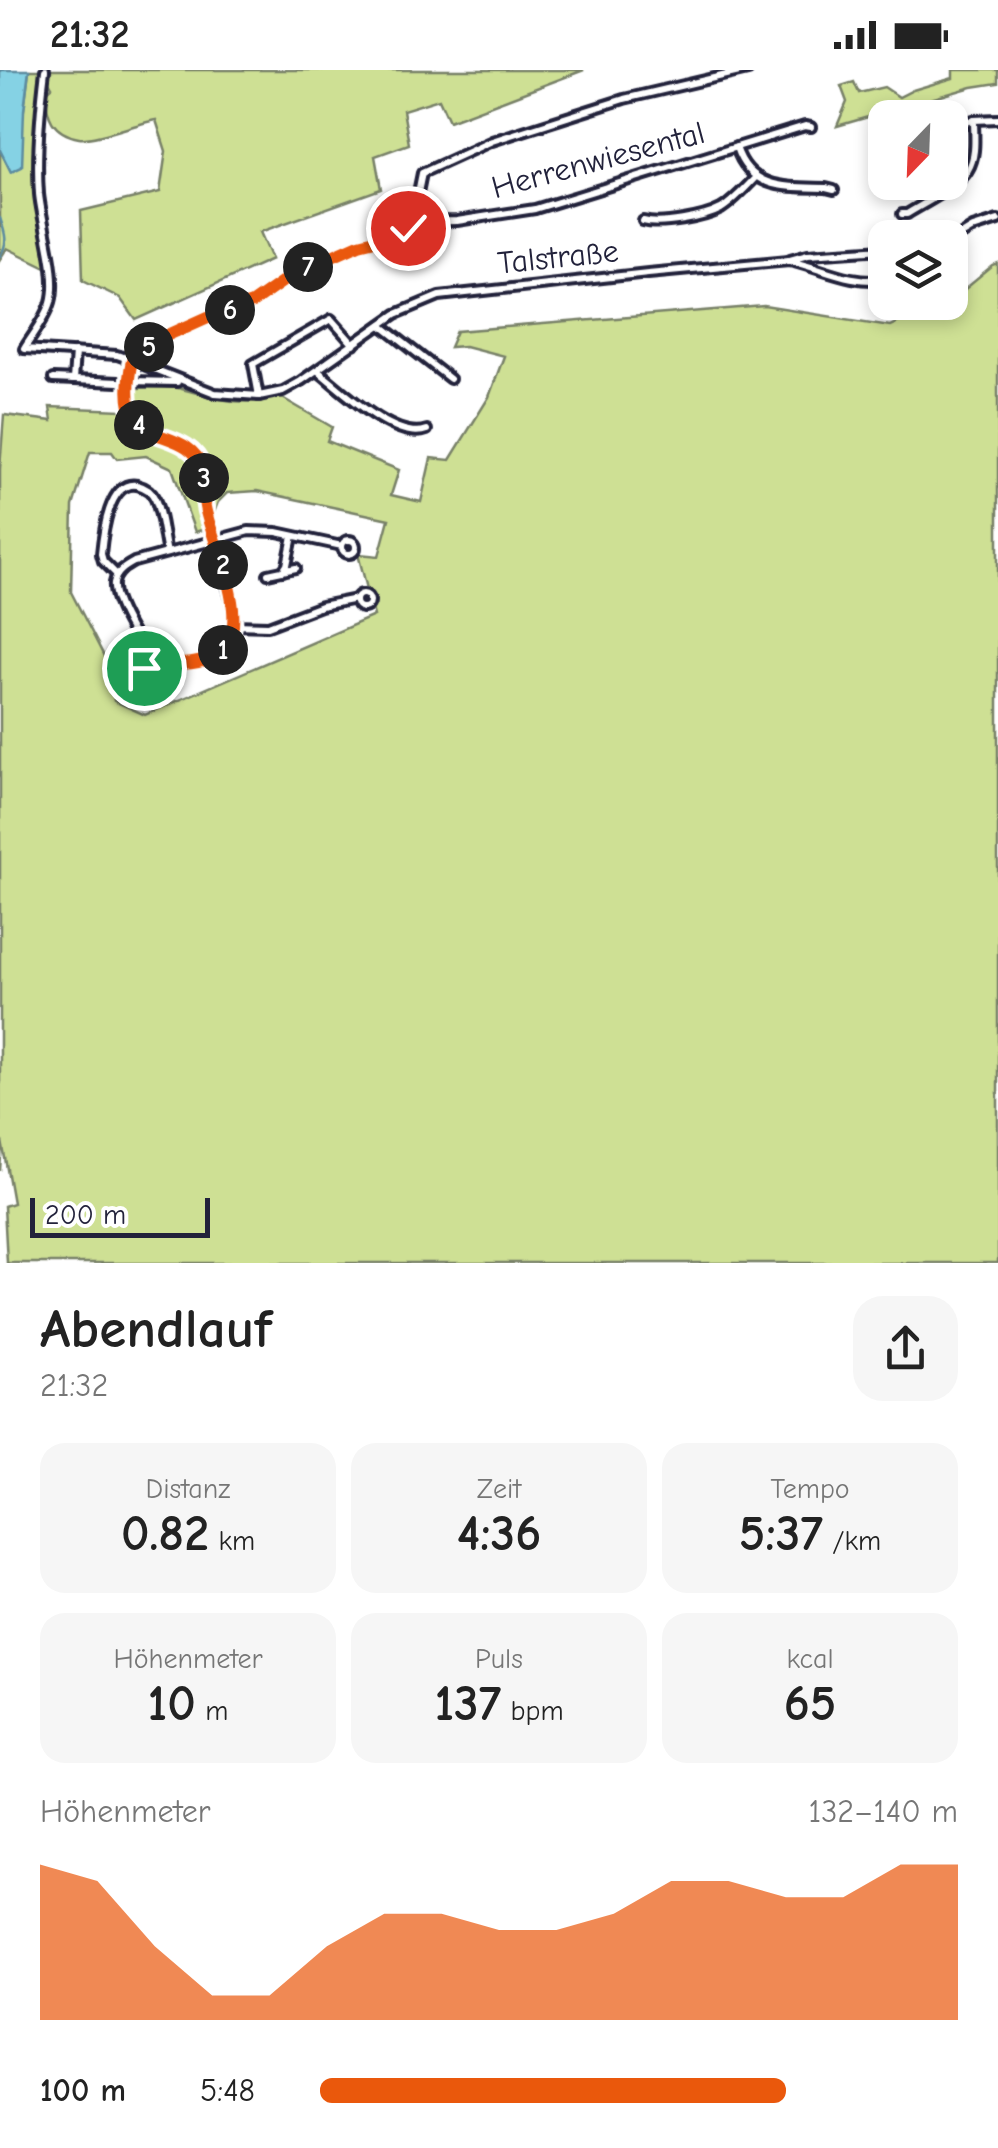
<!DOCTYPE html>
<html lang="de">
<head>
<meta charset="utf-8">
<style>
  :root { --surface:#fff; --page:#f6f6f6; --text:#222; --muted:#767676; --accent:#ea580c }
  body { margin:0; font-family:"Comic Neue",sans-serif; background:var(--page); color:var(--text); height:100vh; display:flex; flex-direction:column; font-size:38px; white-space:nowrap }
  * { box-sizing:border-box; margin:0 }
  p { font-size:32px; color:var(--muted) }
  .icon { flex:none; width:55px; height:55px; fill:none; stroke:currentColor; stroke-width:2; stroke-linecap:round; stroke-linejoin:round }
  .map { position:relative; height:1193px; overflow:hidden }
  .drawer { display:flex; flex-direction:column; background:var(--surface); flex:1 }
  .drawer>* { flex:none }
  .needle { width:65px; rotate:203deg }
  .fabs { position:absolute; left:868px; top:30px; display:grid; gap:20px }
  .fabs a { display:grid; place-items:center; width:100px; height:100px; border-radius:20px; background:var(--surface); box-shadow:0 5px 15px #0003; font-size:50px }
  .scale { position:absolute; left:30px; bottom:25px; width:180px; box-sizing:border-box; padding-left:10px; border:5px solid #22223b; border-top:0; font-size:28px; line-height:35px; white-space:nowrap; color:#22223b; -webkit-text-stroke:8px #fff; paint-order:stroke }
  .pin { position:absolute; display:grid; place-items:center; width:85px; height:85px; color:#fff; margin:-42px; border:5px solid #fff; border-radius:50%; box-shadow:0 2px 10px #0007 }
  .km { position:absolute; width:50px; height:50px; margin:-25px; border-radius:50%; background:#222; color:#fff; font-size:28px; line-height:50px; text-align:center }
  .round { display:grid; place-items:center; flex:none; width:105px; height:105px; border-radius:30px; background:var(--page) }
  .headline { display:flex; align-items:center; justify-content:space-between; height:170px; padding:0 40px }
  h1 { font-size:55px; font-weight:700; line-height:75px }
  .metrics { display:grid; grid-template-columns:repeat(3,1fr); gap:15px; height:170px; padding:10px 40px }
  .metrics div { display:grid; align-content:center; border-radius:25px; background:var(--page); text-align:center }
  .metrics b { font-size:50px; font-weight:700 }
  .metrics small { font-size:28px; font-weight:400 }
  .metrics p { font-size:28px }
  .chart { height:280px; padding:20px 40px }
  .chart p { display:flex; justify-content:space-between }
  .chart svg { width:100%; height:180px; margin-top:10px; fill:var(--accent); opacity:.7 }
  ul { padding:0 40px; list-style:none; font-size:32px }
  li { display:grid; grid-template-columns:160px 120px 1fr; align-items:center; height:75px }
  li i { height:25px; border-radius:12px; background:var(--accent) }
  .status { display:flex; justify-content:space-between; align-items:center; height:70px; padding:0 50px; background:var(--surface); direction:ltr }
  .status svg { height:28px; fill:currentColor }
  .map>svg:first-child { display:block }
</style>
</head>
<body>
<div class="status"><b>21:32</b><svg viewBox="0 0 49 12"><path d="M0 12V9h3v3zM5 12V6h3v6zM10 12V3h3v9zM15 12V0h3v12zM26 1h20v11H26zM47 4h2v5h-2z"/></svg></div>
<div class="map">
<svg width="998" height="1193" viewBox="0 0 998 1193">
  <rect width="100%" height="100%" fill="#fff"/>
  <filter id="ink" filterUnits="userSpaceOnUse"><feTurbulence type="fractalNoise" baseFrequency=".01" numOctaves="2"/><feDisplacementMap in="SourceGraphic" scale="20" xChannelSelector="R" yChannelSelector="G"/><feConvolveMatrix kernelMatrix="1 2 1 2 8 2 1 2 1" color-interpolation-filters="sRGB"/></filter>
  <g filter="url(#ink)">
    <g fill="#cee094" stroke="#788168" stroke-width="2.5" fill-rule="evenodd">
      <polygon points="29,0 43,0 34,96 35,134 48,198 7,178 0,189 0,80 11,101 24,40"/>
      <path d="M49 0H584L449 51 439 29 403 40 409 74 375 86 381 119 260 162 272 189 136 250 120 228 83 210 81 141 160 122 166 81 156 50C139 53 92 71 79 68 52 63 46 46 46 22L52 17 48 10Z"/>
      <polygon points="953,0 998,0 998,13 972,17 837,56 847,32 841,16 854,12 859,23 884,17 899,27 913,20 953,8"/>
      <path d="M998 194V1193H7L4 1136 13 1133 2 1071 0 1101V399L4 345 52 351 50 337 122 340 132 327V318C148 318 167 315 182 319 224 330 234 337 279 326L332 357 327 371 399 400 391 425 421 432 431 388 450 390 489 327 504 286 465 276 450 277 457 261 764 236 890 256 940 233 950 232V228L959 224 993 196ZM90 382H112L117 389 146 386 172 398 195 462 208 458 218 432 227 423 257 421 389 449 379 486 358 484 374 546 145 645 114 631 109 596 71 522 73 436Z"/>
    </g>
    <polygon fill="#85d2e4" stroke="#5d8ca0" stroke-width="2.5" points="0,0 29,0 24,40 22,97 11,102 0,80"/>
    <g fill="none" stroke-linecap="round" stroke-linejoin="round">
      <path stroke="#5d8ca0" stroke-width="2.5" d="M0 148C5 163 9 172 0 186"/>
      <defs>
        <g id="minor">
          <path d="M45 0C40 41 36 83 39 124 42 155 59 204 51 232 46 249 33 264 24 279L117 285 131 290 141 281 169 265 208 247 251 233 297 202 359 173 403 163 412 152 422 103 492 71 624 29 748 0"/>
          <polyline points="950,55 974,50"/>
          <path d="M736 77C750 121 788 117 826 118L834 120"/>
          <path d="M902 144H907C924 133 959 117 968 100 977 85 974 66 974 50L998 49"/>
          <path d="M643 151C661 156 704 148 721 139 734 131 745 118 756 107"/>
          <polyline points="412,152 457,151 535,139 805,56 811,57"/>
          <polyline points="950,172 973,158 998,150"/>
          <polyline points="790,189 808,184 884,179"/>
          <polyline points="381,255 450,309"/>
          <path d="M318 301C342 320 395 372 427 360"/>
          <polyline points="53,309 118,312"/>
          <polyline points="73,310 75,282"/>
          <polyline points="130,311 177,312"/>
          <polyline points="259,326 253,294 331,249 354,275"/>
          <circle cx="349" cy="477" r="7"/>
          <path d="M342 476 277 462 249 461 134 492C125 497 116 502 114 513 112 530 138 577 152 586 175 599 212 596 228 574 236 563 234 550 232 537 227 502 210 469 204 434 202 422 207 408 202 397 180 347 111 388 131 290L215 323 259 326 283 321 301 311 396 244 439 226 648 203 789 190C822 197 850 214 885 209"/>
          <polyline points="283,501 287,495 293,466"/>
          <polyline points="268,504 296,498"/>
          <path d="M117 505 103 491 101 484C103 463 109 410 137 415 145 417 152 422 155 429 162 445 163 466 167 483"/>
          <circle cx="363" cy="531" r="7"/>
          <polyline points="235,555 268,556 321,536 356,529"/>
          <polyline points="142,615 140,606 144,598 151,592"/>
          <polyline points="135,629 152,602 150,594"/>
        </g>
      </defs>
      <use href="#minor" stroke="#22223b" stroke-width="14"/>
      <use href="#minor" stroke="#fff" stroke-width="6"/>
    </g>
  </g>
  <g fill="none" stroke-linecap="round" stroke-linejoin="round" filter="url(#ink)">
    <defs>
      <path id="route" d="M144 598 150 594 154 586C173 596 193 596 213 587 260 563 212 475 205 437 202 424 207 410 203 398 183 347 111 390 132 290L140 282 168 265 208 247 252 233 296 202 359 174 403 163 408 158"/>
    </defs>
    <use href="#route" stroke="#fff" stroke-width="20"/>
    <use href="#route" stroke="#ea580c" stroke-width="12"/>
  </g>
  <g text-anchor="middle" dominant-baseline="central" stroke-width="8" stroke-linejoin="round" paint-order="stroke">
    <g font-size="32" fill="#22223b" stroke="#fff">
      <text transform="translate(598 90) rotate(-15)">Herrenwiesental</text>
      <text transform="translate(558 187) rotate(-6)">Talstraße</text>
    </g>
  </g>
</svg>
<div class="fabs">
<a><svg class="needle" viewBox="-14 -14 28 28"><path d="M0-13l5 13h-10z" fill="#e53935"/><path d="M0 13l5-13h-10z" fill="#767676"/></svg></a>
<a><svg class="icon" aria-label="layers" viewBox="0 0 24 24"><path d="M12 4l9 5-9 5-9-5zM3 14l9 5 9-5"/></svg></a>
</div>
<div class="scale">200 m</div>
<div class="pin" style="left:144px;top:598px;background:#1e9e55"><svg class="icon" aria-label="arrive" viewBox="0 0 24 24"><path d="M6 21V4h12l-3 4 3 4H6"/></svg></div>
<div class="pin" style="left:408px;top:158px;background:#d93025"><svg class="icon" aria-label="check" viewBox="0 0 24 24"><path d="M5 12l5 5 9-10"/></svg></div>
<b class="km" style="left:223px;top:580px">1</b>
<b class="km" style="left:223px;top:495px">2</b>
<b class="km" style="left:204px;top:408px">3</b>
<b class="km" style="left:139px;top:355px">4</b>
<b class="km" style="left:149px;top:277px">5</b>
<b class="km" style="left:230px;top:240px">6</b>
<b class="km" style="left:308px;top:197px">7</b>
</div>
<section class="drawer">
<div class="headline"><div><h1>Abendlauf</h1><p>21:32</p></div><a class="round"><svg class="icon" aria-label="share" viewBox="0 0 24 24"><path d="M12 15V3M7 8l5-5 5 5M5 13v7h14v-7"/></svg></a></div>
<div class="metrics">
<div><p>Distanz</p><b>0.82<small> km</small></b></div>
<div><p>Zeit</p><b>4:36</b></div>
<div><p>Tempo</p><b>5:37<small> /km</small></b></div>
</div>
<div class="metrics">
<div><p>Höhenmeter</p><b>10<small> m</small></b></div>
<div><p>Puls</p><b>137<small> bpm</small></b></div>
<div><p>kcal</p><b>65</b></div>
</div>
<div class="chart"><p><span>Höhenmeter</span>132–140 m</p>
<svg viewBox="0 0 160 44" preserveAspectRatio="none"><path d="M0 44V6L10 10L20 26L30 38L40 38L50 26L60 18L70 18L80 22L90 22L100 18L110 10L120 10L130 14L140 14L150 6L160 6V44z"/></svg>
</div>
<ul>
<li><b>100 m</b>5:48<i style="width:73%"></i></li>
</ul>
</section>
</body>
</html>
